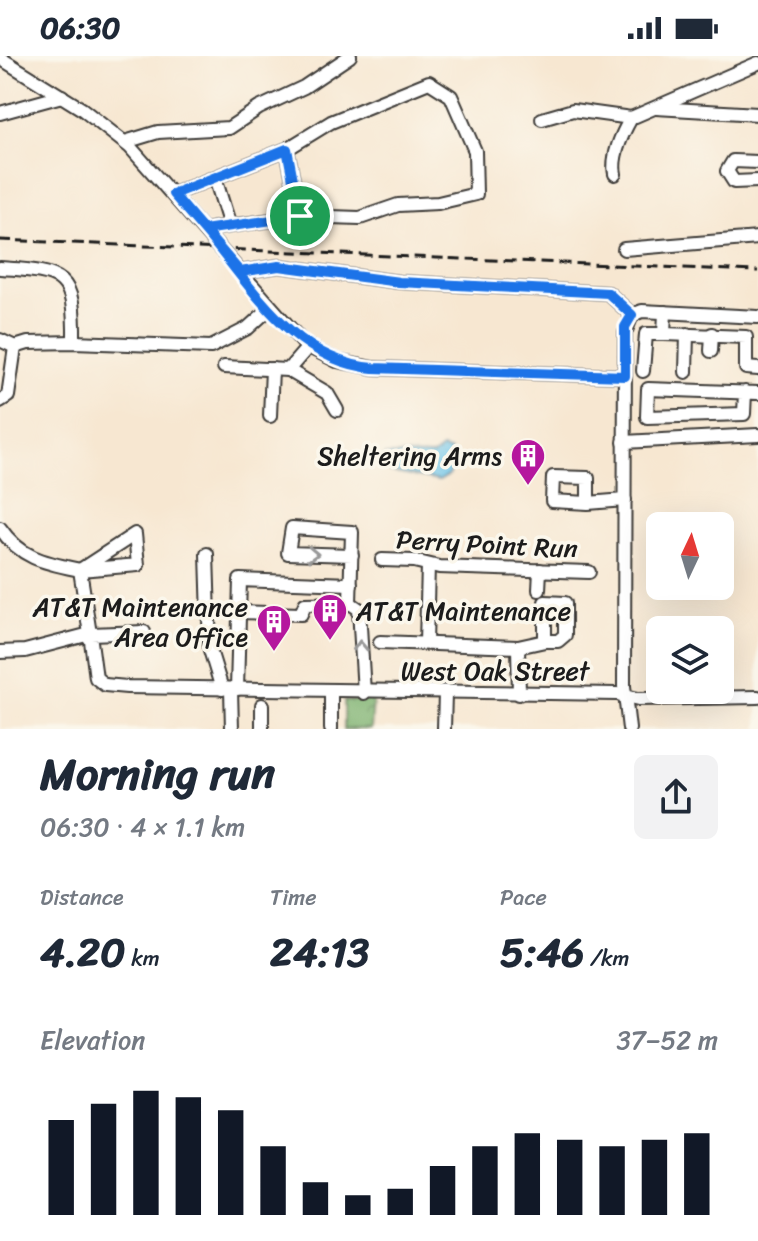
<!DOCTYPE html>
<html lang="en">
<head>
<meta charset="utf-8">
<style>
  :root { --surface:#fff; --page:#f2f2f3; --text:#1f2937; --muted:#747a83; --accent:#111827 }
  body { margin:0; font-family:Sriracha,sans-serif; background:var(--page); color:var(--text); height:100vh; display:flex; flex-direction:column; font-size:30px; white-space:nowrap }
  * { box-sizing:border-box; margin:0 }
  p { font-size:26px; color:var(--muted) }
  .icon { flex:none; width:44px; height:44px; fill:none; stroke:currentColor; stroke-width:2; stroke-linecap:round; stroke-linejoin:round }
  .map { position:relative; height:673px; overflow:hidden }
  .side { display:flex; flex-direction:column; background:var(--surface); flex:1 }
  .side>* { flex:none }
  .needle { width:52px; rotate:4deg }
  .controls { position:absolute; left:646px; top:456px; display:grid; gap:16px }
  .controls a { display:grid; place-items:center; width:88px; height:88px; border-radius:12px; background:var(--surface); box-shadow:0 8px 32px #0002; font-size:40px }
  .pin { position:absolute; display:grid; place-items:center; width:68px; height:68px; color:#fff; margin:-34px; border:4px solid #fff; border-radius:50%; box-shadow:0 2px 8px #0007 }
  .round { display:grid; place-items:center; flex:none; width:84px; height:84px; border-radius:12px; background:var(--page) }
  .head { display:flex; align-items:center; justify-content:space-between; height:136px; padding:0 40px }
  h1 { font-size:44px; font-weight:800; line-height:60px }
  .figures { display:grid; grid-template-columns:repeat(3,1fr); gap:12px; height:136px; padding:8px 40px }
  .figures div { display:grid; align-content:center }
  .figures b { font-size:40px; font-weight:800 }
  .figures small { font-size:22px; font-weight:400 }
  .figures p { font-size:22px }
  .chart { height:224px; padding:16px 40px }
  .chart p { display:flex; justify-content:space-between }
  .chart svg { width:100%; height:144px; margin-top:8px; stroke:var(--accent); stroke-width:6 }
  .status { display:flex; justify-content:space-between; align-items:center; height:56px; padding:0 40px; background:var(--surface); direction:ltr }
  .status svg { height:22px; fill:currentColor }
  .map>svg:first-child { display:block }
</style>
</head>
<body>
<div class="status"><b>06:30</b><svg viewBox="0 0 49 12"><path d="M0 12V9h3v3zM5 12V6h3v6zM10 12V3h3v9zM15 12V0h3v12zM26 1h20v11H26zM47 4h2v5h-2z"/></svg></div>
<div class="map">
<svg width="758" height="673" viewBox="0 0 758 673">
  <defs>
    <pattern id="forest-crowns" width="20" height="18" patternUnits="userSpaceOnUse" patternTransform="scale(2)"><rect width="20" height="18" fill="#7bb16e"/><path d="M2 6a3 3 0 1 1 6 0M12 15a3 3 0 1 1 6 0" fill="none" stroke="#648f5a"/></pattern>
  </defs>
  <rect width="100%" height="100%" fill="#fbf7ec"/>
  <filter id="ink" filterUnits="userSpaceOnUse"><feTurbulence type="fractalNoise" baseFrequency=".0125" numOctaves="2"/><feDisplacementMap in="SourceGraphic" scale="16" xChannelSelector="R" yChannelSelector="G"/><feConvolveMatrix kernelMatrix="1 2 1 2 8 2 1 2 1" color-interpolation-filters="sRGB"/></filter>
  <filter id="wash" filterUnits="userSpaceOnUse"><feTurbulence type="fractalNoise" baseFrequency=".006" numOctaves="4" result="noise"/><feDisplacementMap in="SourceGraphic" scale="32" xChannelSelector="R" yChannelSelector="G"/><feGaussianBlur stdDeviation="1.8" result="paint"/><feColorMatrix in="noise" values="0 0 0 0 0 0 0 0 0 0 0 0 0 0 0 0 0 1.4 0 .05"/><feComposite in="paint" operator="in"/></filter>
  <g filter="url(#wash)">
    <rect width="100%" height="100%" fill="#f7e7d1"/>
    <polygon fill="url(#forest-crowns)" stroke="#4c6645" stroke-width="2" points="373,644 371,673 344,673 344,645"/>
    <polygon fill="#6bc2e8" stroke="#446f82" stroke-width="2" points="442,393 451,396 449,419 439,425 390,416 383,405 385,399 433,400"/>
  </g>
  <g filter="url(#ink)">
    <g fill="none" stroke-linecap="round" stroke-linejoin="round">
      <defs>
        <g id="minor">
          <polyline points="0,2 82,53 130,91 305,289 337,305 373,312 625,320"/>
          <polyline points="656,52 758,58"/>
          <polyline points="0,57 62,40"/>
          <polyline points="542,63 573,54 631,62"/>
          <polyline points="125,86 158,76 229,72 259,52 304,31 350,0"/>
          <polyline points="758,106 733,105 727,115 734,126 758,125"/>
          <path d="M615 118C611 100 622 78 631 62L758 7"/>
          <polyline points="173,138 287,93 331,66 429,26 451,40 475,95 476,138 438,147 398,149 360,162 300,160 287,93"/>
          <polyline points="230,170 300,160"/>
          <polyline points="204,174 230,170 215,122"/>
          <polyline points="624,193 758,182"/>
          <path d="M0 212C65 216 75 218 74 286"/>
          <polyline points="240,216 279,210 399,226 608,237 632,259"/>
          <polyline points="632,259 642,255 758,261"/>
          <polyline points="664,278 746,281 746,312 758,313"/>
          <polyline points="0,284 15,291"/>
          <polyline points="15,291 28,287 74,286 211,291 248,272 270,252"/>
          <polyline points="711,295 712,278"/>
          <polyline points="224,311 288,314 308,291"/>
          <polyline points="288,314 327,337 337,354"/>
          <polyline points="643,315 646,278 664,278 665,256"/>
          <polyline points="686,316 687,278"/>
          <polyline points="745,336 744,358 647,361 648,333 758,337"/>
          <polyline points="0,345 8,340 15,291"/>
          <polyline points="270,360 272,313"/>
          <polyline points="624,386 758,379"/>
          <polyline points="588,447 552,445 553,421 588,422 588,447 625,444"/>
          <path d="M0 472C21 503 46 507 80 514L90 578 25 595 0 596"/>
          <polygon points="135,478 138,509 80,514"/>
          <polyline points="207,498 210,594 222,633"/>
          <polyline points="382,504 414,505 439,511 589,516"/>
          <polyline points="539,534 540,514"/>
          <polyline points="350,547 352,476 292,472 288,497 352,499"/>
          <polyline points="239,556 301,558 305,548 350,547 359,553 364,637"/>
          <polyline points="144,576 90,578 96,622 105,629 127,631 617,638 638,643 758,641"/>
          <polyline points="380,586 518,591 545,585 545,546 565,547 565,579 558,585 545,585"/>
          <polyline points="426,587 428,509"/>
          <polyline points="518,591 519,638"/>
          <polyline points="231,633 232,673"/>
          <polyline points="237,633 240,524 351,528"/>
          <polyline points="331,636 331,673"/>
          <polyline points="262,649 262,673"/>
          <polyline points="444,673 445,637"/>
          <polyline points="629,673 624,630 625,277 632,259"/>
        </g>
      </defs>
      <use href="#minor" stroke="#3d3a37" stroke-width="16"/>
      <use href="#minor" stroke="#fff" stroke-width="12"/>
      <polyline stroke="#1c1c1c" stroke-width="3" stroke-dasharray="12 6" stroke-linecap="butt" points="0,184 758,215"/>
    </g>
    <defs><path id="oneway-chevron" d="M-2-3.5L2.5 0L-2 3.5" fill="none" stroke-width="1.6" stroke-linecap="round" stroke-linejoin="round" transform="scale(2)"/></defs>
    <g stroke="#999">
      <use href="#oneway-chevron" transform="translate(313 498) rotate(2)"/>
      <use href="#oneway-chevron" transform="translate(360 590) rotate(-92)"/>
    </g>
  </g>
  <g fill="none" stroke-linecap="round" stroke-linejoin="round" filter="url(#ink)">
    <defs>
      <path id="route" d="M300 160 204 174C251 229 293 305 373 312L625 320V271L632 259 608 237 399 226 279 210 240 216 173 138 287 93 300 160"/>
    </defs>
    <use href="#route" stroke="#fff" stroke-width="16"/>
    <use href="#route" stroke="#1a73e8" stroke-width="10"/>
  </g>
  <defs>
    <symbol id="building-pin" viewBox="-11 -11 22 30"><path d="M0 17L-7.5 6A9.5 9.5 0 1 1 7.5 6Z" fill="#b5179e" stroke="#fbf7ec"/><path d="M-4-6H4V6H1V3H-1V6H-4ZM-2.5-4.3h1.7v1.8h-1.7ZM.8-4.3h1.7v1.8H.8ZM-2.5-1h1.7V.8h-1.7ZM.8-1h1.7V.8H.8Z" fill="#fff"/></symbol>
  </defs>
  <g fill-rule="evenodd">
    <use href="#building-pin" x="508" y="380" width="40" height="54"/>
    <use href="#building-pin" x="310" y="535" width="40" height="54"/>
    <use href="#building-pin" x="254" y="546" width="40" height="54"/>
  </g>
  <g text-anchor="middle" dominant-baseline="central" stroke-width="7" stroke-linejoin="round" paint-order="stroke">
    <g font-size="26" fill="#1c1c1c" stroke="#fbf7ec" text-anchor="end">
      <text x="502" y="400">Sheltering Arms</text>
      <text x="248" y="551">AT&amp;T Maintenance<tspan x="248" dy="30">Area Office</tspan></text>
      <text x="356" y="555" text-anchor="start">AT&amp;T Maintenance</text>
    </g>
    <g font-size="26" fill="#1c1c1c" stroke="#fbf7ec">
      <text transform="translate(487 488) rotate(3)">Perry Point Run</text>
      <text x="495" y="615">West Oak Street</text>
    </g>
  </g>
</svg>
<div class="controls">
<a><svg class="needle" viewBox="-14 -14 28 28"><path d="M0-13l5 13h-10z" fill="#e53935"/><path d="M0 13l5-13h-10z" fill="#747a83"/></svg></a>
<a><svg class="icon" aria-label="layers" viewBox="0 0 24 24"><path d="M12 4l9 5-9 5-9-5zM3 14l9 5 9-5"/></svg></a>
</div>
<div class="pin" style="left:300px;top:160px;background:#1e9e55"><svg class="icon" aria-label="arrive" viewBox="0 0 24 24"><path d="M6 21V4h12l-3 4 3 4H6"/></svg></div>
</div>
<section class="side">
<div class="head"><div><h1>Morning run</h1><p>06:30 · 4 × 1.1 km</p></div><a class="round"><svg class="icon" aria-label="share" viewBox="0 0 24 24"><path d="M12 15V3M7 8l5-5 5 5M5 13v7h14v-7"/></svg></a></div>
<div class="figures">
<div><p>Distance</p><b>4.20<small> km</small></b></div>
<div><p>Time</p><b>24:13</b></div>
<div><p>Pace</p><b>5:46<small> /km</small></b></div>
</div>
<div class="chart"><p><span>Elevation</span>37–52 m</p>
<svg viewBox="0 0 160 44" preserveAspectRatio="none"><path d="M5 44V15M15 44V10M25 44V6M35 44V8M45 44V12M55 44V23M65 44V34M75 44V38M85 44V36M95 44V29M105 44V23M115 44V19M125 44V21M135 44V23M145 44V21M155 44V19"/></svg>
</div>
</section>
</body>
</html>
